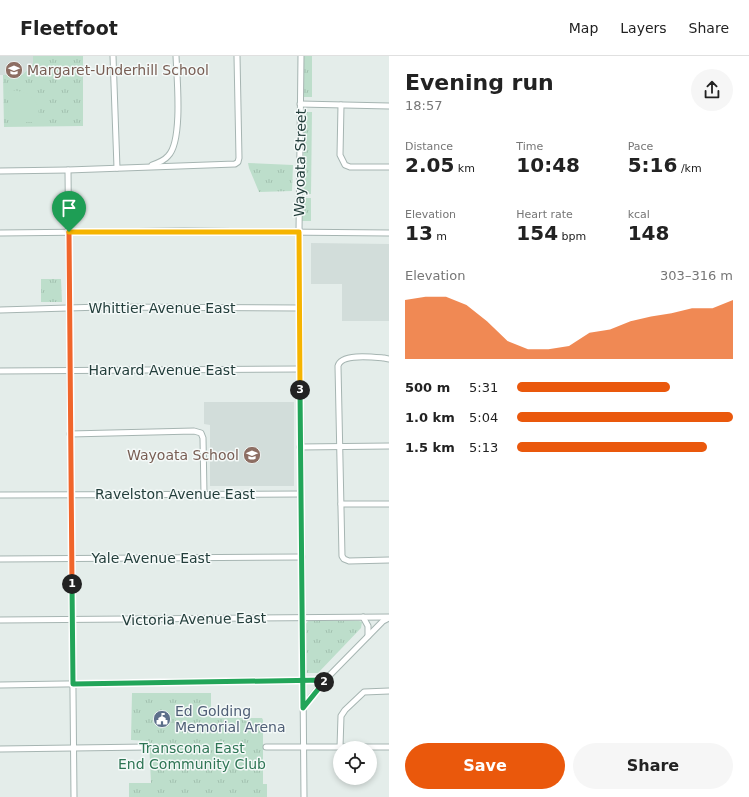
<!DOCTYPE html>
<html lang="en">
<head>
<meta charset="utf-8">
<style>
  :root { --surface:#fff; --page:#f6f6f6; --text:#222; --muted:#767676; --line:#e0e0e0; --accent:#ea580c }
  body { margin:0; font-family:"DejaVu Sans",sans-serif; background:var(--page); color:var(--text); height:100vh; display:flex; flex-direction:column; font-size:15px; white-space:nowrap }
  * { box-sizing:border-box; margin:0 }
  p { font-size:13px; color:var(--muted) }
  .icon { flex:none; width:22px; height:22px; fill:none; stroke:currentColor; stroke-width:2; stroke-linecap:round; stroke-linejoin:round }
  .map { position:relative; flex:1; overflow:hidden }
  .sheet { display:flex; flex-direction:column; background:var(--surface); width:360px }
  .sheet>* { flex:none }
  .controls { position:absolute; left:333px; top:685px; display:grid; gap:8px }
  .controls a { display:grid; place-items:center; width:44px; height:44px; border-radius:50%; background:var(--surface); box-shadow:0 2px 6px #0003; font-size:20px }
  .pin { position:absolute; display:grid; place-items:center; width:34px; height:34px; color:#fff; margin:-41px -17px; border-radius:50% 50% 50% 0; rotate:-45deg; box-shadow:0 0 4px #0007 }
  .pin .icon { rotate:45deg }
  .km { position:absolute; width:20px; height:20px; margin:-10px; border-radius:50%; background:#222; color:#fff; font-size:11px; line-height:20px; text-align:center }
  .round { display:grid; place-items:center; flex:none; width:42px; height:42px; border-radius:21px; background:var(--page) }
  .summary { display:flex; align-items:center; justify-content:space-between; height:68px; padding:0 16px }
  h1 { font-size:22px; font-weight:600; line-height:30px }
  .figures { display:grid; grid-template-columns:repeat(3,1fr); gap:6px; height:68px; padding:4px 16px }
  .figures div { display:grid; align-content:center }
  .figures b { font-size:20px; font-weight:600 }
  .figures small { font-size:11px; font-weight:400 }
  .figures p { font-size:11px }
  .chart { height:112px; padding:8px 16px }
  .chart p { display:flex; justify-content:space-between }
  .chart svg { width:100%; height:72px; margin-top:4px; fill:var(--accent); opacity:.7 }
  .button { display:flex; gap:8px; margin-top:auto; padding:8px 16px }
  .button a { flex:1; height:46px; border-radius:24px; background:var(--accent); color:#fff; font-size:16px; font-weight:600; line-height:46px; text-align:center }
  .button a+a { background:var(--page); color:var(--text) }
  ul { padding:0 16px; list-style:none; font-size:13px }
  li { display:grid; grid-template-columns:64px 48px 1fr; align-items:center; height:30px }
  li i { height:10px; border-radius:5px; background:var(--accent) }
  header { display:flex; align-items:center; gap:24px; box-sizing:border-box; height:56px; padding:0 20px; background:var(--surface); border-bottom:1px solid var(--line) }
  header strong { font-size:19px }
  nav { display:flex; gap:22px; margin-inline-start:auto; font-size:14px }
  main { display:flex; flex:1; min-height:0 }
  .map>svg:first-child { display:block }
</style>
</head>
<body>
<header>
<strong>Fleetfoot</strong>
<nav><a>Map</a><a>Layers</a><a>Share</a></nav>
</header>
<main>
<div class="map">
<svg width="389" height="741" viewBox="0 0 389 741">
  <defs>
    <pattern id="grass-tufts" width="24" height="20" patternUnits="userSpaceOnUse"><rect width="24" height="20" fill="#bddecb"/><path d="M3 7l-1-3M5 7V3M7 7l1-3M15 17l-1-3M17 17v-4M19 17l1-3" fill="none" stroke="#a2c0af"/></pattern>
  </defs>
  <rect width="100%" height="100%" fill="#e4edea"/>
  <g fill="#d2ddda">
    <polygon points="0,0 33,0 33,8 22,19 0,19"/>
    <polygon points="311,187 389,188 389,265 342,265 342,228 311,228"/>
    <polygon points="204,346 294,346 294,430 210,430 210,369 204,368"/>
  </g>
  <g fill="url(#grass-tufts)">
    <polygon points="33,0 83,0 83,70 4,71 3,19 22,19 33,8"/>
    <rect x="304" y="0" width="8" height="41"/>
    <polygon points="304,56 312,56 311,138 303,138"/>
    <polygon points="248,107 293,109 292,135 259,136 249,112"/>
    <polygon points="304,142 311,142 311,165 302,165 303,144"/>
    <polygon points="41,223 61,223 62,246 41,246"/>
    <polygon points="308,565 359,565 362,566 361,572 318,617 306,617 305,569"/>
    <polygon points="132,637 211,637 211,662 262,662 263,664 263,728 267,728 267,741 129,741 129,727 151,727 149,685 131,684"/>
  </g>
  <path fill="#bddecb" d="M8 34C31 35 40 43 39 66H12L9 64Z"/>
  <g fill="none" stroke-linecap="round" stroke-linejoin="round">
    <defs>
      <g id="minor">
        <polyline points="113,0 117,112"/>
        <polyline points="301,0 299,176 304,741"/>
        <polyline points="300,48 389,50"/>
        <polyline points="341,49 340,99 345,109 350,111 389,111"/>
        <path d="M152 109C158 107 164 105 168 100 183 86 177 22 176 0"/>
        <polyline points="68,114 74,741"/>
        <polyline points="0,115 68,114 235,108 238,106 239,102 237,0"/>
        <polyline points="0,177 184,175 389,177"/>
        <polyline points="0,254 102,251 299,252"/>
        <path d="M389 303 384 302C373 301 341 297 338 310L342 500 344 503 349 505 389 504"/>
        <polyline points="0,315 300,313"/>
        <polyline points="70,378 194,375 201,377 203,382 204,438"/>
        <polyline points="300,391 389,390"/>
        <polyline points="0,439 301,438"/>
        <polyline points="341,448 389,448"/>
        <polyline points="0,503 302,501"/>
        <polyline points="363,561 368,570 368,580"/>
        <polyline points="0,564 389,561"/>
        <polyline points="0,629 325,624"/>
        <polyline points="303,651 325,624 383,565 389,562"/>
        <polyline points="266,691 389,691"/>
        <polyline points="340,691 341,660 345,654 364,636 389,635"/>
        <polyline points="0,693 147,691"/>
      </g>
    </defs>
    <use href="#minor" stroke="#a6b5b2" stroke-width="7"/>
    <use href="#minor" stroke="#fff" stroke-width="5"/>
  </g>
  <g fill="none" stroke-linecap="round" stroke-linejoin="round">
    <defs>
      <polyline id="split-1" points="69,176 72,528"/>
      <polyline id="split-2" points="72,528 73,628 325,624 324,626"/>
      <polyline id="split-3" points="300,334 303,652 324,626"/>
      <polyline id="split-4" points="69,176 299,176 300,334"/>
    </defs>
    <use href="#split-1" stroke="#fff" stroke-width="8"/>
    <use href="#split-2" stroke="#fff" stroke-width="8"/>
    <use href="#split-3" stroke="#fff" stroke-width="8"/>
    <use href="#split-4" stroke="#fff" stroke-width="8"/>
    <use href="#split-1" stroke="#f0652b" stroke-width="5"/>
    <use href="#split-2" stroke="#22a559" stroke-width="5"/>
    <use href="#split-3" stroke="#22a559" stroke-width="5"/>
    <use href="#split-4" stroke="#f5b400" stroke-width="5"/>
  </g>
  <defs>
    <symbol id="school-disc" viewBox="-11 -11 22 22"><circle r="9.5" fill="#8d6e63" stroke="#f4f9f8"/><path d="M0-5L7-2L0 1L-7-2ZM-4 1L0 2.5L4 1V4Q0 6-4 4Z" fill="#fff"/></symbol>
    <symbol id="civic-disc" viewBox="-11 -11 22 22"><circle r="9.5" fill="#5c6f8a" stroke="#f4f9f8"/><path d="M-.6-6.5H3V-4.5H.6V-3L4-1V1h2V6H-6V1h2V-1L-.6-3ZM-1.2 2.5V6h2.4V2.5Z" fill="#fff"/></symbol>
  </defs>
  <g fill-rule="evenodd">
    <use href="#school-disc" x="4" y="4" width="20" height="20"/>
    <use href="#school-disc" x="242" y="389" width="20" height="20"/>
    <use href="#civic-disc" x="152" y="653" width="20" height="20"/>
  </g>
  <g text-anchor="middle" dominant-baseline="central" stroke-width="3" stroke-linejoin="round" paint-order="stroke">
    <g font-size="14" fill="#785e54" stroke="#f4f9f8" text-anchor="start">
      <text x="27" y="14">Margaret-Underhill School</text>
      <text x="239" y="399" text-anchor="end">Wayoata School</text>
    </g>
    <g font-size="14" fill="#233e3b" stroke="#f4f9f8">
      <text transform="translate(300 107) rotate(-89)">Wayoata Street</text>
      <text x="162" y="252">Whittier Avenue East</text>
      <text x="162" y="314">Harvard Avenue East</text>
      <text x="175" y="438">Ravelston Avenue East</text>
      <text x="151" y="502">Yale Avenue East</text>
      <text transform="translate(194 563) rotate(-1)">Victoria Avenue East</text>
    </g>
    <g font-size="14" fill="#4e5e75" stroke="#f4f9f8" text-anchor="start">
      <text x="175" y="655">Ed Golding<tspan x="175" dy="16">Memorial Arena</tspan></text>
    </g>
    <g font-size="14" fill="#2e7554" stroke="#f4f9f8">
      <text x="192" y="692">Transcona East<tspan x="192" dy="16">End Community Club</tspan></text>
    </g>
  </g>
</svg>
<div class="controls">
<a><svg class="icon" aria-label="locate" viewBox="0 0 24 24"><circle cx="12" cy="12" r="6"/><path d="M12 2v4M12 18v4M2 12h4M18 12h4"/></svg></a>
</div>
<div class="pin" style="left:69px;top:176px;background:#1e9e55"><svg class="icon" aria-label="arrive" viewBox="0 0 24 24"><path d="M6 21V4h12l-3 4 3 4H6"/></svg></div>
<b class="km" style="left:72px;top:528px">1</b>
<b class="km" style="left:324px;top:626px">2</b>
<b class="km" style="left:300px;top:334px">3</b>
</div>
<section class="sheet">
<div class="summary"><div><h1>Evening run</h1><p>18:57</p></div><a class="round"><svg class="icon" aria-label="share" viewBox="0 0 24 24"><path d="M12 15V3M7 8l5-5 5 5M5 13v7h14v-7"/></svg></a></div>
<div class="figures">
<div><p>Distance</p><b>2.05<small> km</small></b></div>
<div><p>Time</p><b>10:48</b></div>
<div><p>Pace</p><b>5:16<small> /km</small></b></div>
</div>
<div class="figures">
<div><p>Elevation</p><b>13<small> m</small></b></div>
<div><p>Heart rate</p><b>154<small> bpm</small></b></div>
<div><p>kcal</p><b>148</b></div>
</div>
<div class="chart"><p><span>Elevation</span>303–316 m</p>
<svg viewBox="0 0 160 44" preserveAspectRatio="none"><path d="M0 44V8L10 6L20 6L30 11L40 21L50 33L60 38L70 38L80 36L90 28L100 26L110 21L120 18L130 16L140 13L150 13L160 8V44z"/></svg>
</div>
<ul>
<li><b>500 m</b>5:31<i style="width:71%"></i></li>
<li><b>1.0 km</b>5:04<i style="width:100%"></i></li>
<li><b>1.5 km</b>5:13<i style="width:88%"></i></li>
</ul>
<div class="button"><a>Save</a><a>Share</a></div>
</section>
</main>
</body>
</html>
